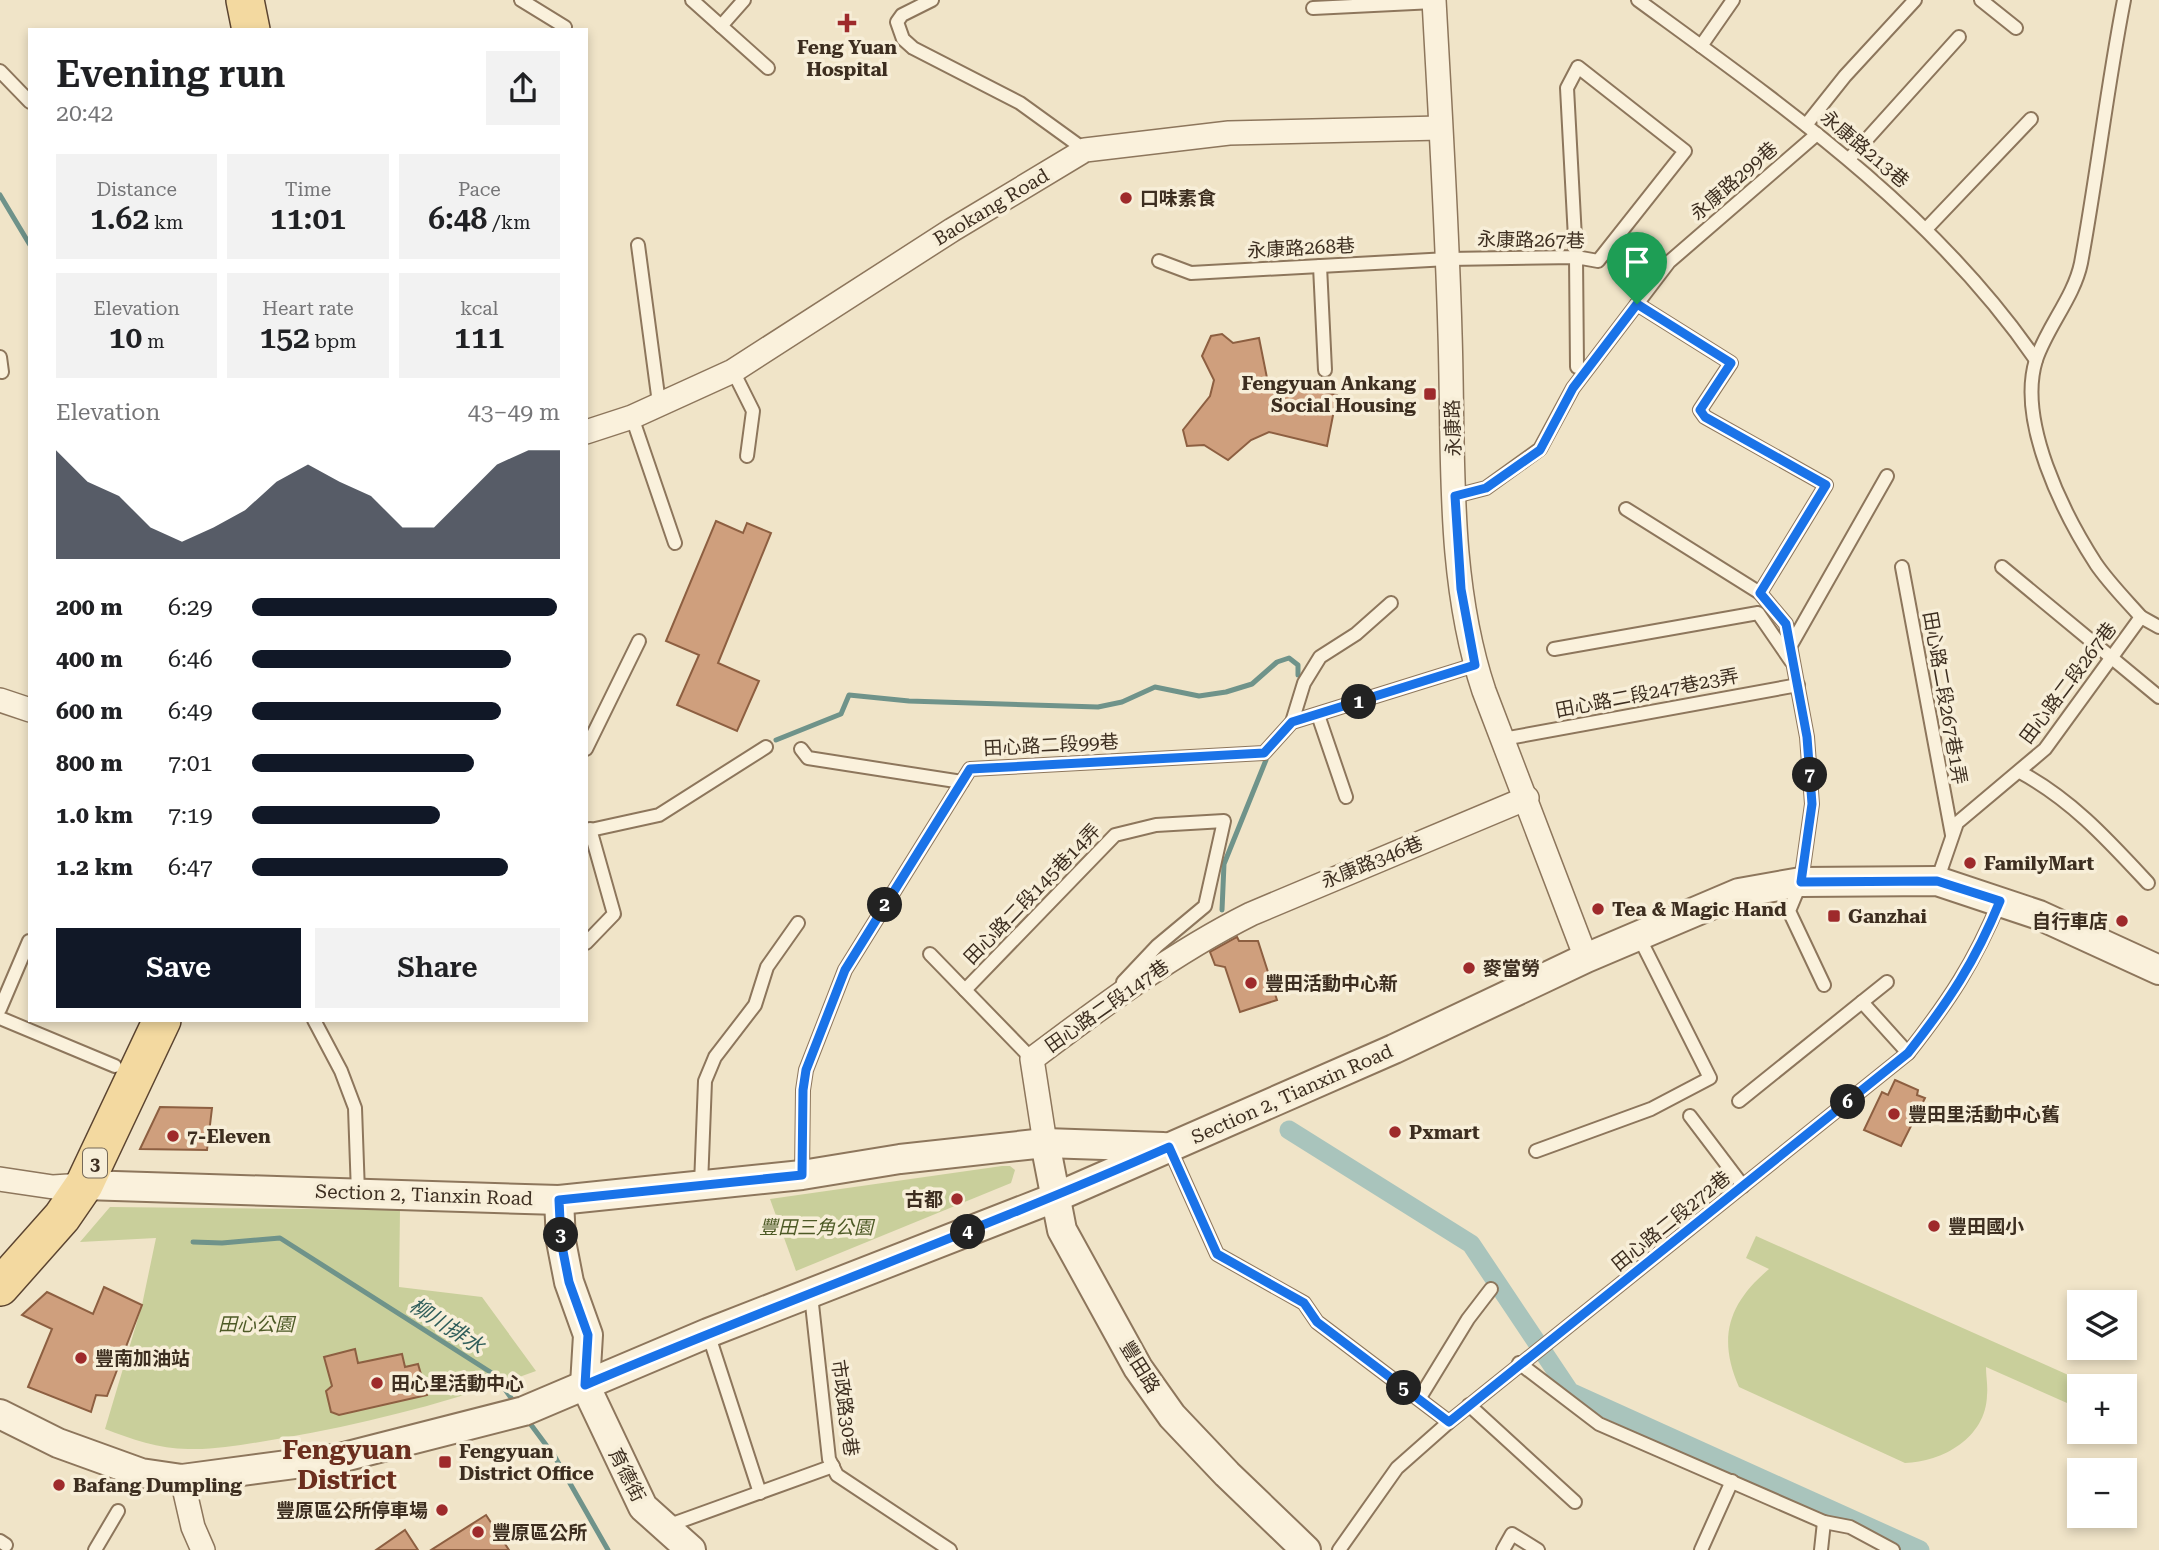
<!DOCTYPE html>
<html lang="en">
<head>
<meta charset="utf-8">
<style>
  :root { --surface:#fff; --page:#f2f2f2; --text:#202124; --muted:#757577; --accent:#111827 }
  body { margin:0; font-family:"Roboto Serif","Noto Sans TC",serif; background:var(--page); color:var(--text); height:100vh; display:flex; flex-direction:column; font-size:26px; white-space:nowrap }
  * { box-sizing:border-box; margin:0 }
  p { font-size:23px; color:var(--muted) }
  .icon { flex:none; width:38px; height:38px; fill:none; stroke:currentColor; stroke-width:2; stroke-linecap:round; stroke-linejoin:round }
  .map { position:relative; flex:1; overflow:hidden }
  .panel { position:absolute; left:28px; top:28px; width:560px; height:994px; display:flex; flex-direction:column; background:var(--surface); border-radius:0px; box-shadow:0 4px 10px #0003 }
  .panel>* { flex:none }
  .controls { position:absolute; left:2067px; top:1290px; display:grid; gap:14px }
  .controls a { display:grid; place-items:center; width:70px; height:70px; border-radius:0px; background:var(--surface); box-shadow:0 4px 10px #0003; font-size:35px }
  .pin { position:absolute; display:grid; place-items:center; width:60px; height:60px; color:#fff; margin:-72px -30px; border-radius:50% 50% 50% 0; rotate:-45deg; box-shadow:0 0 7px #0007 }
  .pin .icon { rotate:45deg }
  .km { position:absolute; width:35px; height:35px; margin:-18px; border-radius:50%; background:#222; color:#fff; font-size:19px; line-height:35px; text-align:center }
  .round { display:grid; place-items:center; flex:none; width:74px; height:74px; border-radius:0px; background:var(--page) }
  .overview { display:flex; align-items:center; justify-content:space-between; height:119px; padding:0 28px }
  h1 { font-size:38px; font-weight:600; line-height:52px }
  .figures { display:grid; grid-template-columns:repeat(3,1fr); gap:10px; height:119px; padding:7px 28px }
  .figures div { display:grid; align-content:center; border-radius:0px; background:var(--page); text-align:center }
  .figures b { font-size:30px; font-weight:600 }
  .figures small { font-size:19px; font-weight:400 }
  .figures p { font-size:19px }
  .chart { height:196px; padding:14px 28px }
  .chart p { display:flex; justify-content:space-between }
  .chart svg { width:100%; height:126px; margin-top:7px; fill:var(--accent); opacity:.7 }
  .cta { display:flex; gap:14px; margin-top:auto; padding:14px 28px }
  .cta a { flex:1; height:80px; border-radius:0px; background:var(--accent); color:#fff; font-size:28px; font-weight:600; line-height:80px; text-align:center }
  .cta a+a { background:var(--page); color:var(--text) }
  ul { padding:0 28px; list-style:none; font-size:23px }
  li { display:grid; grid-template-columns:112px 84px 1fr; align-items:center; height:52px }
  li i { height:18px; border-radius:9px; background:var(--accent) }
  .map>svg:first-child { display:block }
</style>
</head>
<body>
<div class="map">
<svg width="2159" height="1550" viewBox="0 0 2159 1550">
  <rect width="100%" height="100%" fill="#f0e4c8"/>
  <g fill="#c9cf9b">
    <polygon points="1002,1166 1010,1166 1015,1170 1011,1183 796,1271 770,1199"/>
    <path d="M110 1207 400 1210 399 1287 482 1297 536 1371C454 1401 369 1423 283 1438 252 1443 220 1450 188 1449 159 1449 131 1439 105 1429L142 1305 156 1238 80 1242Z"/>
    <path d="M1756 1236 2075 1378 2067 1403 1986 1367C1986 1377 1988 1386 1987 1395 1986 1438 1942 1462 1905 1463L1739 1387C1717 1337 1729 1303 1769 1269L1746 1258Z"/>
  </g>
  <g fill="none" stroke-linecap="round" stroke-linejoin="round">
    <g stroke="#6f938a" stroke-width="5">
      <polyline points="0,195 30,245"/>
      <polyline points="776,740 841,714 849,695 909,701 1098,707 1122,702 1155,687 1199,696 1226,692 1252,684 1277,662 1289,658 1298,665 1298,675"/>
      <polyline points="1222,910 1224,864 1266,760"/>
      <polyline points="193,1242 222,1243 280,1238 495,1375 516,1405"/>
      <polyline points="526,1418 555,1457 608,1550"/>
    </g>
    <polyline stroke="#a9c4bc" stroke-width="19" points="1289,1130 1471,1244 1570,1392 1920,1550"/>
  </g>
  <g fill="#cf9f7d" stroke="#8d5f41" stroke-width="2">
    <polygon points="1222,334 1233,343 1259,338 1267,378 1337,395 1327,446 1269,432 1251,440 1228,460 1204,445 1187,446 1183,430 1210,396 1214,380 1202,356 1211,336"/>
    <polygon points="716,521 743,533 747,523 771,533 718,663 759,681 737,731 677,705 699,655 666,641"/>
    <polygon points="1237,937 1239,941 1258,941 1277,1000 1240,1012 1225,967 1215,965 1210,952"/>
    <polygon points="1895,1080 1918,1090 1917,1095 1925,1098 1901,1146 1864,1130 1882,1092 1888,1095"/>
    <polygon points="160,1107 212,1108 207,1150 140,1149"/>
    <polygon points="104,1287 142,1305 107,1396 96,1395 91,1412 28,1387 52,1329 22,1315 47,1292 93,1314"/>
    <polygon points="355,1349 358,1363 402,1354 405,1367 418,1364 427,1395 339,1415 331,1412 326,1391 332,1386 324,1357"/>
    <polygon points="486,1515 509,1550 431,1550"/>
    <polygon points="405,1530 418,1550 376,1550"/>
  </g>
  <g fill="none" stroke-linecap="round" stroke-linejoin="round">
    <defs>
      <g id="service">
        <polyline points="521,0 565,27"/>
        <polyline points="692,0 768,68"/>
        <polyline points="932,0 902,15 897,22 903,39 913,48 1020,103 1085,150"/>
        <path d="M1638 0C1783 106 1933 210 2036 360"/>
        <polyline points="1981,0 2016,28"/>
        <path d="M2124 0C2107 87 2097 176 2081 263 2074 297 2047 327 2036 360 2017 421 2063 513 2096 564 2109 583 2126 600 2141 617"/>
        <polyline points="1313,8 1434,2"/>
        <polyline points="721,26 744,0"/>
        <polyline points="1701,46 1733,0"/>
        <polyline points="0,71 30,102"/>
        <polyline points="1806,125 1845,76 1915,0"/>
        <polyline points="1849,159 1959,37"/>
        <polyline points="1927,228 2031,119"/>
        <polyline points="638,245 659,403"/>
        <polyline points="1159,261 1191,273 1448,259 1576,257 1598,261 1685,151 1578,67 1567,88 1576,257 1577,367"/>
        <polyline points="1320,266 1325,370"/>
        <polyline points="1637,304 1731,363 1700,410 1705,417 1826,485 1760,593 1786,624 1807,737 1812,804 1801,882 1789,911 1824,985"/>
        <polyline points="0,357 2,372"/>
        <polyline points="733,371 753,411 747,456"/>
        <polyline points="632,417 675,543"/>
        <polyline points="1455,496 1486,488 1540,449 1573,388 1669,262 1817,134"/>
        <polyline points="1626,509 1760,593"/>
        <polyline points="1902,567 1952,835"/>
        <polyline points="2002,567 2159,697"/>
        <polyline points="1791,645 1887,476"/>
        <polyline points="1554,649 1758,613 1791,661"/>
        <polyline points="1318,715 1346,797"/>
        <polyline points="1292,722 1304,683 1320,657 1356,634 1391,603"/>
        <polyline points="1503,739 1798,685"/>
        <polyline points="586,749 639,641"/>
        <polyline points="801,749 808,758 962,782"/>
        <path d="M2020 772C2072 800 2108 840 2148 883"/>
        <polyline points="586,831 659,815 766,747"/>
        <polyline points="1937,881 1957,823 2045,749 2141,617 2159,627"/>
        <polyline points="586,943 614,914 590,829"/>
        <polyline points="930,954 1032,1059"/>
        <polyline points="965,990 1115,835 1156,825 1224,821 1205,906 1157,946 1123,982"/>
        <polyline points="1862,1002 1887,982"/>
        <polyline points="0,1009 29,941"/>
        <polyline points="0,1018 115,1066"/>
        <polyline points="314,1020 341,1071 355,1108 358,1193"/>
        <polyline points="1739,1101 1862,1002 1908,1053"/>
        <polyline points="1690,1116 1743,1186"/>
        <polyline points="1169,1147 1217,1254 1304,1303 1317,1322 1449,1422"/>
        <polyline points="1536,1151 1651,1109 1710,1078 1639,937"/>
        <polyline points="802,1175 803,1090 806,1070 845,970 970,769 1264,753 1292,722 1475,665"/>
        <polyline points="701,1185 705,1081 715,1057 755,1005 767,967 798,923"/>
        <polyline points="811,1295 829,1459 837,1475 950,1550"/>
        <polyline points="708,1333 760,1493"/>
        <polyline points="1519,1363 1599,1424 1824,1522 1850,1527 1893,1550"/>
        <polyline points="1419,1399 1468,1319 1491,1289"/>
        <polyline points="1469,1405 1575,1502"/>
        <polyline points="667,1526 833,1466"/>
        <polyline points="0,1541 6,1545"/>
        <polyline points="95,1550 118,1511"/>
        <path d="M1339 1550 1397 1468 1449 1422 1908 1053C1949 1001 1974 963 2000 901"/>
        <polyline points="1503,1550 1512,1534 1538,1550"/>
        <polyline points="1701,1550 1732,1481"/>
        <polyline points="1821,1550 1824,1522"/>
      </g>
      <g id="minor">
        <path d="M1434 0C1440 111 1447 222 1450 334 1454 452 1446 578 1484 691L1586 958"/>
        <polyline points="586,432 632,417 733,371 952,230 1085,150 1229,133 1440,128"/>
        <polyline points="0,700 30,710"/>
        <path d="M1045 1143 1032 1059C1101 1007 1173 953 1251 914L1527 798"/>
        <polyline points="0,1179 53,1187 84,1185"/>
        <polyline points="182,1479 193,1527 203,1550"/>
      </g>
      <g id="tertiary">
        <polyline points="1045,1143 1062,1230 1138,1368 1172,1416 1227,1474 1306,1550"/>
        <polyline points="84,1185 559,1200 802,1175 900,1159 1045,1143 1163,1147"/>
        <polyline points="559,1200 561,1241 569,1282 588,1335 585,1385 643,1507 691,1550"/>
        <polyline points="0,1414 58,1443 141,1473 182,1479 340,1458 524,1411 708,1333 1054,1198 1394,1049 1586,958 1739,893 1801,882 1937,881 2039,915 2159,970"/>
      </g>
      <g id="primary">
        <polyline points="245,0 251,30"/>
        <polyline points="0,1287 62,1217 84,1185 162,1020"/>
      </g>
    </defs>
    <use href="#service" stroke="#8d765c" stroke-width="16"/>
    <use href="#minor" stroke="#8d765c" stroke-width="26"/>
    <use href="#tertiary" stroke="#8d765c" stroke-width="32"/>
    <use href="#primary" stroke="#5b4430" stroke-width="40"/>
    <use href="#service" stroke="#faf1dc" stroke-width="12"/>
    <use href="#minor" stroke="#faf1dc" stroke-width="23"/>
    <use href="#tertiary" stroke="#faf1dc" stroke-width="28"/>
    <use href="#primary" stroke="#f3d9a0" stroke-width="37"/>
  </g>
  <g fill="none" stroke-linecap="round" stroke-linejoin="round">
    <defs>
      <path id="route" d="M1637 304 1731 363 1700 410 1705 417 1826 485 1760 593 1786 624 1807 737 1812 804 1801 882 1937 881 2000 901C1975 962 1949 1001 1908 1053L1449 1422 1317 1322 1304 1303 1217 1254 1169 1147C976 1232 778 1303 585 1385L588 1335 569 1282 561 1241 559 1200 802 1175 803 1090 806 1070 845 970 970 769 1264 753 1292 722 1475 665 1461 589 1455 496 1486 488 1540 450 1573 388Z"/>
    </defs>
    <use href="#route" stroke="#fff" stroke-width="14"/>
    <use href="#route" stroke="#1a73e8" stroke-width="9"/>
  </g>
  <g fill="#9e2a2b" stroke="#f7eed8" stroke-width="2.5">
    <path d="M843.5 12.5h7v7h7v7h-7v7h-7v-7h-7v-7h7z"/>
    <circle cx="1126" cy="198" r="7"/>
    <rect x="1423" y="387" width="14" height="14" rx="3.5"/>
    <circle cx="1970" cy="863" r="7"/>
    <circle cx="1598" cy="909" r="7"/>
    <rect x="1827" y="909" width="14" height="14" rx="3.5"/>
    <circle cx="2122" cy="921" r="7"/>
    <circle cx="1469" cy="968" r="7"/>
    <circle cx="1251" cy="983" r="7"/>
    <circle cx="1894" cy="1114" r="7"/>
    <circle cx="1395" cy="1132" r="7"/>
    <circle cx="173" cy="1136" r="7"/>
    <circle cx="957" cy="1199" r="7"/>
    <circle cx="1934" cy="1226" r="7"/>
    <circle cx="81" cy="1358" r="7"/>
    <circle cx="377" cy="1383" r="7"/>
    <rect x="438" y="1455" width="14" height="14" rx="3.5"/>
    <circle cx="59" cy="1485" r="7"/>
    <circle cx="442" cy="1510" r="7"/>
    <circle cx="478" cy="1532" r="7"/>
  </g>
  <g text-anchor="middle" dominant-baseline="central" stroke-width="7" stroke-linejoin="round" paint-order="stroke">
    <rect fill="#f7eed8" stroke="#756857" stroke-width="2" x="83" y="1148.5" width="24" height="29" rx="5"/>
    <g font-size="18" font-weight="bold" fill="#3d2e20">
      <text x="95" y="1163">3</text>
    </g>
    <g font-size="19" font-weight="bold" fill="#3d2e20" stroke="#f7eed8" text-anchor="start">
      <text x="847" y="47" text-anchor="middle">Feng Yuan<tspan x="847" dy="22">Hospital</tspan></text>
      <text x="1140" y="198">口味素食</text>
      <text x="1416" y="383" text-anchor="end">Fengyuan Ankang<tspan x="1416" dy="22">Social Housing</tspan></text>
      <text x="1984" y="863">FamilyMart</text>
      <text x="1612" y="909">Tea &amp; Magic Hand</text>
      <text x="1848" y="916">Ganzhai</text>
      <text x="2108" y="921" text-anchor="end">自行車店</text>
      <text x="1483" y="968">麥當勞</text>
      <text x="1265" y="983">豐田活動中心新</text>
      <text x="1908" y="1114">豐田里活動中心舊</text>
      <text x="1409" y="1132">Pxmart</text>
      <text x="187" y="1136">7-Eleven</text>
      <text x="943" y="1199" text-anchor="end">古都</text>
      <text x="1948" y="1226">豐田國小</text>
      <text x="95" y="1358">豐南加油站</text>
      <text x="391" y="1383">田心里活動中心</text>
      <text x="459" y="1451">Fengyuan<tspan x="459" dy="22">District Office</tspan></text>
      <text x="73" y="1485">Bafang Dumpling</text>
      <text x="428" y="1510" text-anchor="end">豐原區公所停車場</text>
      <text x="492" y="1532">豐原區公所</text>
    </g>
    <g font-size="19" fill="#3d2e20" stroke="#f7eed8">
      <text transform="translate(1865 149) rotate(40)">永康路213巷</text>
      <text transform="translate(1734 181) rotate(-41)">永康路299巷</text>
      <text transform="translate(991 207) rotate(-31)">Baokang Road</text>
      <text transform="translate(1531 240) rotate(1)">永康路267巷</text>
      <text transform="translate(1301 248) rotate(-3)">永康路268巷</text>
      <text transform="translate(1453 428) rotate(-92)">永康路</text>
      <text transform="translate(2068 683) rotate(-53)">田心路二段267巷</text>
      <text transform="translate(1647 693) rotate(-11)">田心路二段247巷23弄</text>
      <text transform="translate(1945 698) rotate(80)">田心路二段267巷1弄</text>
      <text transform="translate(1051 745) rotate(-3)">田心路二段99巷</text>
      <text transform="translate(1372 862) rotate(-22)">永康路346巷</text>
      <text transform="translate(1032 894) rotate(-46)">田心路二段145巷14弄</text>
      <text transform="translate(1107 1006) rotate(-35)">田心路二段147巷</text>
      <text transform="translate(1292 1094) rotate(-24)">Section 2, Tianxin Road</text>
      <text transform="translate(424 1195) rotate(2)">Section 2, Tianxin Road</text>
      <text transform="translate(1671 1221) rotate(-39)">田心路二段272巷</text>
      <text transform="translate(1140 1367) rotate(58)">豐田路</text>
      <text transform="translate(845 1408) rotate(82)">市政路30巷</text>
      <text transform="translate(627 1475) rotate(63)">育德街</text>
    </g>
    <g font-size="19" font-style="italic" fill="#4d5a26" stroke="#f7eed8">
      <text x="816" y="1227">豐田三角公園</text>
      <text x="256" y="1324">田心公園</text>
    </g>
    <g font-size="21" font-style="italic" fill="#2f5d5a" stroke="#f7eed8">
      <text transform="translate(447 1326) rotate(33)">柳川排水</text>
    </g>
    <g font-size="26" font-weight="bold" fill="#6b2e1e" stroke="#f7eed8">
      <text x="347" y="1450">Fengyuan<tspan x="347" dy="30">District</tspan></text>
    </g>
  </g>
</svg>
<div class="controls">
<a><svg class="icon" aria-label="layers" viewBox="0 0 24 24"><path d="M12 4l9 5-9 5-9-5zM3 14l9 5 9-5"/></svg></a>
<a>+</a>
<a>−</a>
</div>
<div class="pin" style="left:1637px;top:304px;background:#1e9e55"><svg class="icon" aria-label="arrive" viewBox="0 0 24 24"><path d="M6 21V4h12l-3 4 3 4H6"/></svg></div>
<b class="km" style="left:1359px;top:702px">1</b>
<b class="km" style="left:885px;top:905px">2</b>
<b class="km" style="left:561px;top:1235px">3</b>
<b class="km" style="left:968px;top:1232px">4</b>
<b class="km" style="left:1404px;top:1388px">5</b>
<b class="km" style="left:1848px;top:1102px">6</b>
<b class="km" style="left:1810px;top:775px">7</b>
<section class="panel">
<div class="overview"><div><h1>Evening run</h1><p>20:42</p></div><a class="round"><svg class="icon" aria-label="share" viewBox="0 0 24 24"><path d="M12 15V3M7 8l5-5 5 5M5 13v7h14v-7"/></svg></a></div>
<div class="figures">
<div><p>Distance</p><b>1.62<small> km</small></b></div>
<div><p>Time</p><b>11:01</b></div>
<div><p>Pace</p><b>6:48<small> /km</small></b></div>
</div>
<div class="figures">
<div><p>Elevation</p><b>10<small> m</small></b></div>
<div><p>Heart rate</p><b>152<small> bpm</small></b></div>
<div><p>kcal</p><b>111</b></div>
</div>
<div class="chart"><p><span>Elevation</span>43–49 m</p>
<svg viewBox="0 0 160 44" preserveAspectRatio="none"><path d="M0 44V6L10 17L20 22L30 33L40 38L50 33L60 27L70 17L80 11L90 17L100 22L110 33L120 33L130 22L140 11L150 6L160 6V44z"/></svg>
</div>
<ul>
<li><b>200 m</b>6:29<i style="width:99%"></i></li>
<li><b>400 m</b>6:46<i style="width:84%"></i></li>
<li><b>600 m</b>6:49<i style="width:81%"></i></li>
<li><b>800 m</b>7:01<i style="width:72%"></i></li>
<li><b>1.0 km</b>7:19<i style="width:61%"></i></li>
<li><b>1.2 km</b>6:47<i style="width:83%"></i></li>
</ul>
<div class="cta"><a>Save</a><a>Share</a></div>
</section>
</div>
</body>
</html>
